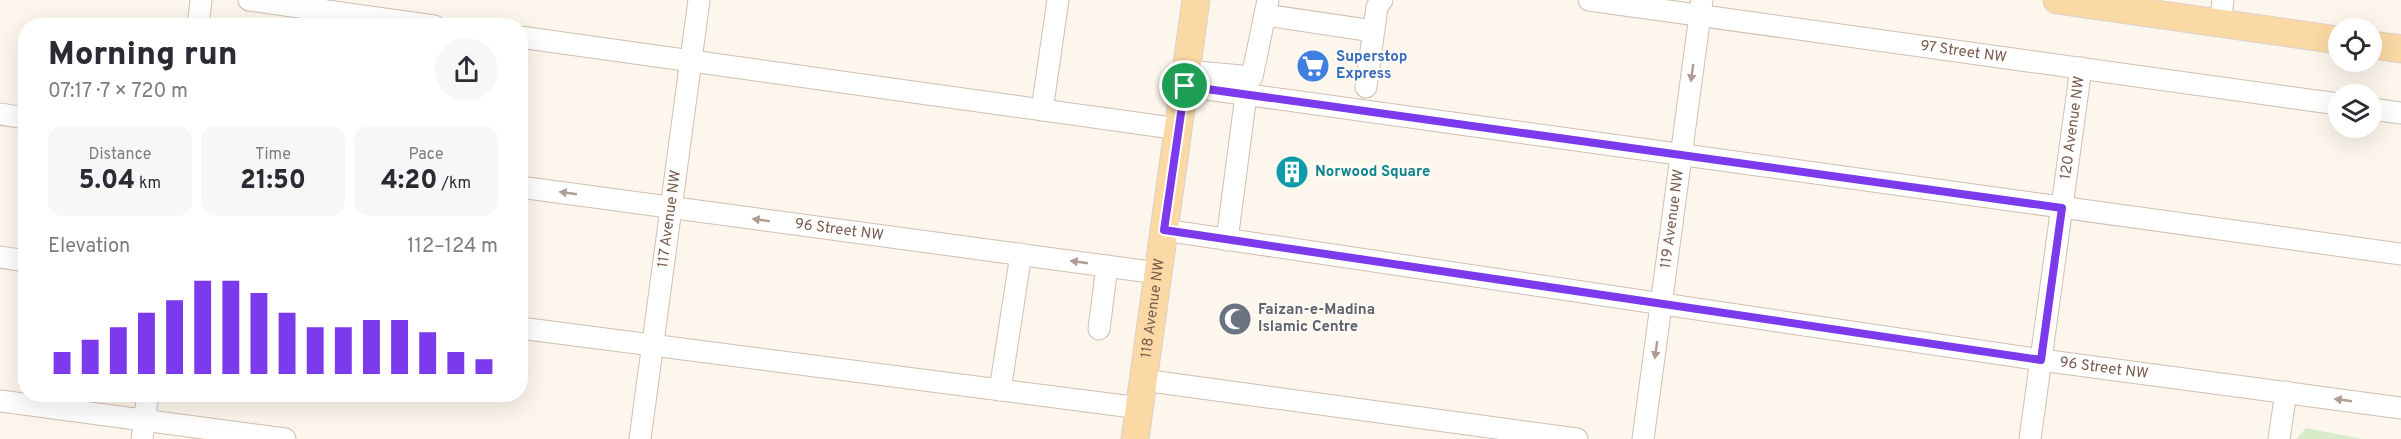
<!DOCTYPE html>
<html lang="en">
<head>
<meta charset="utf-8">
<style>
  :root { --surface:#fff; --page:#f7f7f7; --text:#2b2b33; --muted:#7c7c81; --accent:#7c3aed }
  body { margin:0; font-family:Overpass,sans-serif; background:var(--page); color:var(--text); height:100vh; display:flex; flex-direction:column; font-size:22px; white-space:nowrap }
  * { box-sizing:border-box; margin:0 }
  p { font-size:20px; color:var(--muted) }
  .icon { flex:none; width:33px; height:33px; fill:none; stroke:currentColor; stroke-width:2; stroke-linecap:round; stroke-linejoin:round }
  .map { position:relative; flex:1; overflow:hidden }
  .panel { position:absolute; left:18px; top:18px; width:510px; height:384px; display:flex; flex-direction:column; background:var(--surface); border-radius:24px; box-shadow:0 6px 24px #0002 }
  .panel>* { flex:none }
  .tools { position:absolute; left:2328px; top:18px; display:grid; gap:12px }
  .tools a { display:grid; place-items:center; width:54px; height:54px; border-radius:50%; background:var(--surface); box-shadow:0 6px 24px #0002; font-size:30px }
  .pin { position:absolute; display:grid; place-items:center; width:51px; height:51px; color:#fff; margin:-26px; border:3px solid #fff; border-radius:50%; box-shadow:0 2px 6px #0007 }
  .round { display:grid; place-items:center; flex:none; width:63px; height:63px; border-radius:32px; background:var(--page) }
  .overview { display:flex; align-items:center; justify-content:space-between; height:102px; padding:0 30px }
  h1 { font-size:33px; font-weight:800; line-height:45px }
  .metrics { display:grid; grid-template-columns:repeat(3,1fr); gap:9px; height:102px; padding:6px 30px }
  .metrics div { display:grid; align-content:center; border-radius:15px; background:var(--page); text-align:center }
  .metrics b { font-size:26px; font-weight:800 }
  .metrics small { font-size:16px; font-weight:400 }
  .metrics p { font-size:16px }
  .chart { height:168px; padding:12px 30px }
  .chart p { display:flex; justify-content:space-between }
  .chart svg { width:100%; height:108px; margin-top:6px; stroke:var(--accent); stroke-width:6 }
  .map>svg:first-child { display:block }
</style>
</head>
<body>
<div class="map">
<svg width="2401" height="439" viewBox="0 0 2401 439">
  <rect width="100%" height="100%" fill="#fdf6ec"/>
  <polygon fill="#d8ecc9" points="2306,428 2362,439 2296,439"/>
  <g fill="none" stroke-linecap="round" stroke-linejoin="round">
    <defs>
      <g id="minor">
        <polyline points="249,0 434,26"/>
        <path id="s1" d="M1589 0 2338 104"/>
        <polyline points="1265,15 1373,31"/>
        <polyline points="2220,23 2223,0"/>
        <polyline points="198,26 201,0"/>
        <polyline points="520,37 1179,129"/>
        <polyline points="1187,71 1252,77 1268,0"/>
        <polyline points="1185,86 2401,254"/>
        <polyline points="1366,87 1377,7 1382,0"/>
        <polyline points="2372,109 2401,113"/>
        <polyline points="1042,110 1058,0"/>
        <polyline points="0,114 26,118"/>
        <path id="s2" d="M520 187 1158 273"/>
        <path id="s3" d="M1164 230 2041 360 2401 408"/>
        <polyline points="1227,240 1246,95"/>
        <polyline points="0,257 26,261"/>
        <polyline points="520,328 1140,408"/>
        <polyline points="1099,329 1107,266"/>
        <polyline points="1143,380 1577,439"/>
        <polyline points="1000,390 1021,254"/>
        <polyline points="0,401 285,439"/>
        <polyline points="142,439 148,394"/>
        <path id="s4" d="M640 439 699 0"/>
        <path id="s5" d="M1643 439 1702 0"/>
        <path id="s6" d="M2030 439 2081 68"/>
        <polyline points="2279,439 2286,392"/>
      </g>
      <g id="major">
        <polyline points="2057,0 2338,40"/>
        <polyline points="2372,45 2401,49"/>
        <path id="s7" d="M1135 439 1196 0"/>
      </g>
    </defs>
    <use href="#minor" stroke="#d1beb0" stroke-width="23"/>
    <use href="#major" stroke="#dad1cd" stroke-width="29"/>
    <use href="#minor" stroke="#fff" stroke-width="21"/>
    <use href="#major" stroke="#fbd9a5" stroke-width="27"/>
  </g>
  <defs><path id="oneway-solid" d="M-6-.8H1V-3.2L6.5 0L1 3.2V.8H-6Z" transform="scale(1.5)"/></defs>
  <g fill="#af9d94">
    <use href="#oneway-solid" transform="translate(1692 73) rotate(98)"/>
    <use href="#oneway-solid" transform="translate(568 193) rotate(-172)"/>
    <use href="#oneway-solid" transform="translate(761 220) rotate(-172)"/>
    <use href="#oneway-solid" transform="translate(1079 262) rotate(-172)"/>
    <use href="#oneway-solid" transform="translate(1656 350) rotate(98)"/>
    <use href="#oneway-solid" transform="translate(2343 400) rotate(-172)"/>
  </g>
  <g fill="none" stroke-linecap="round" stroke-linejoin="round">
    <defs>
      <polygon id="route" points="1185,86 2062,208 2041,360 1164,230"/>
    </defs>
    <use href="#route" stroke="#fff" stroke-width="12"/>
    <use href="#route" stroke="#7c3aed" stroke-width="8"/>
  </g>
  <defs>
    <symbol id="supermarket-disc" viewBox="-11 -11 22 22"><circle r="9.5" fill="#3f7fe0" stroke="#fffaf3"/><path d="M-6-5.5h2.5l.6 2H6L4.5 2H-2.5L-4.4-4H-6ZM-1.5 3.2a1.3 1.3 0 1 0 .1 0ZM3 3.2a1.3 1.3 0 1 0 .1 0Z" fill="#fff"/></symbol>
    <symbol id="building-disc" viewBox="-11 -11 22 22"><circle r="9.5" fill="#0f9aa8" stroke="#fffaf3"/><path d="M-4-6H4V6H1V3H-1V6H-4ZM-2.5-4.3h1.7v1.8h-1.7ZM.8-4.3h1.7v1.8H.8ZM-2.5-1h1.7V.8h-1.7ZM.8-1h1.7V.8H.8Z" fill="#fff"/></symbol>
    <symbol id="mosque-disc" viewBox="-11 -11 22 22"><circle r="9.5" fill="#6b7280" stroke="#fffaf3"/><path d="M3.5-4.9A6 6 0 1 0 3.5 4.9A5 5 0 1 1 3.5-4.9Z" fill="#fff"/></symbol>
  </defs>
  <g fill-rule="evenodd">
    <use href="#supermarket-disc" x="1294" y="47" width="38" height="38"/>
    <use href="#building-disc" x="1273" y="153" width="38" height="38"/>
    <use href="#mosque-disc" x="1216" y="300" width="38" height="38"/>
  </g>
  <g text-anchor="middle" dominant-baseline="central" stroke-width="4.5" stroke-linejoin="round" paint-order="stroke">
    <g font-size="15" fill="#7a5c4d" stroke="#fffaf3">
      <text stroke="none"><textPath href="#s1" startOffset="378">97 Street NW</textPath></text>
      <text stroke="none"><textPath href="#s6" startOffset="314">120 Avenue NW</textPath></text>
      <text stroke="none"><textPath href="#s4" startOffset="222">117 Avenue NW</textPath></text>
      <text stroke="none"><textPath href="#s5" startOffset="222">119 Avenue NW</textPath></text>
      <text stroke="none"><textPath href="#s2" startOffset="322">96 Street NW</textPath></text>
      <text stroke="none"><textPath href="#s7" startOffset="132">118 Avenue NW</textPath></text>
      <text stroke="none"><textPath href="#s3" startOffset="950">96 Street NW</textPath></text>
    </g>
    <g font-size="15" font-weight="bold" fill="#366cbe" stroke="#fffaf3" text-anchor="start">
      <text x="1336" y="57">Superstop<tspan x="1336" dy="17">Express</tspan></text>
    </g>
    <g font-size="15" font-weight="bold" fill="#0d838f" stroke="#fffaf3" text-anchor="start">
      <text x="1315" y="172">Norwood Square</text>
    </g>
    <g font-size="15" font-weight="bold" fill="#5b616d" stroke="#fffaf3" text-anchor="start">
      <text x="1258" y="310">Faizan-e-Madina<tspan x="1258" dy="17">Islamic Centre</tspan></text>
    </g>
  </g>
</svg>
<div class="tools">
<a><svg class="icon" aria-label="locate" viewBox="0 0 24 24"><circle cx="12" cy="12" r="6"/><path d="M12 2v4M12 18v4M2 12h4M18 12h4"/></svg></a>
<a><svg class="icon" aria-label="layers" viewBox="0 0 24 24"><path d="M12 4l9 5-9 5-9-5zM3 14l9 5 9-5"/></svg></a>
</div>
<div class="pin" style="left:1185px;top:86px;background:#1e9e55"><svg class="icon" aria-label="arrive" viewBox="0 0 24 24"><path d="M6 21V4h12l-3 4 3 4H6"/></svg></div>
<section class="panel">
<div class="overview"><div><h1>Morning run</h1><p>07:17 · 7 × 720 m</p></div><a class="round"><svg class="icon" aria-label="share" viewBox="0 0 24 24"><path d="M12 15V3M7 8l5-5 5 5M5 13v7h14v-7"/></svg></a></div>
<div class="metrics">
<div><p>Distance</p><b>5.04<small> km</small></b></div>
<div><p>Time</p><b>21:50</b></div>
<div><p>Pace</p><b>4:20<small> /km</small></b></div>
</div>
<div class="chart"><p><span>Elevation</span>112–124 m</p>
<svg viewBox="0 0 160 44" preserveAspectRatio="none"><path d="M5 44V35M15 44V30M25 44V25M35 44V19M45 44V14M55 44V6M65 44V6M75 44V11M85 44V19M95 44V25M105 44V25M115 44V22M125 44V22M135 44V27M145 44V35M155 44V38"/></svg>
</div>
</section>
</div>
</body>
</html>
